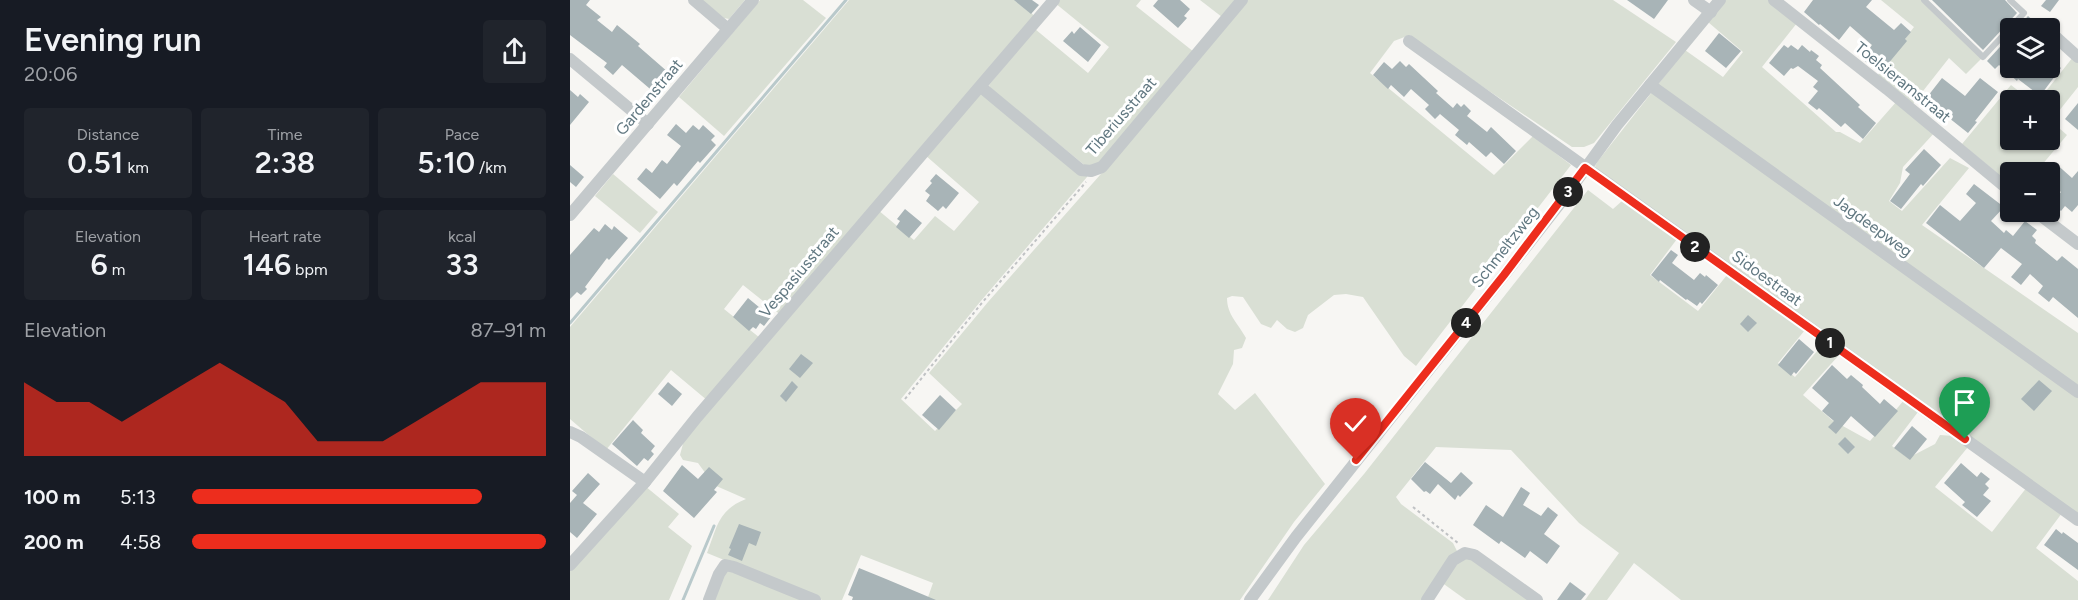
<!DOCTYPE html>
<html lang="en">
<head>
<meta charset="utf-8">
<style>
  :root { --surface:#171b24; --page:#20242c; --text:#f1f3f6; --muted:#9ea1a6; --accent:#ed2d1d }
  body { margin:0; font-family:Figtree,sans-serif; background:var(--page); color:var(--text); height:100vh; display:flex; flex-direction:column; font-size:22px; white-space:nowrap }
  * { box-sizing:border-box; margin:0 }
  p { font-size:20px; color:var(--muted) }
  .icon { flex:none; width:33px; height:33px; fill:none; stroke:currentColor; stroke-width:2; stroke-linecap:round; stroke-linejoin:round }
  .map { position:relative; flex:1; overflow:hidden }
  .side { display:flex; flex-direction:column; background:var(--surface); width:570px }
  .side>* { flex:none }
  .tools { position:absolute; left:1430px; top:18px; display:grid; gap:12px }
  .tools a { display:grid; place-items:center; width:60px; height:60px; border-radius:6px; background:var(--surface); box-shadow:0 2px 4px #0004; font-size:30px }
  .pin { position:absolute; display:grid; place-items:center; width:51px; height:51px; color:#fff; margin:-62px -26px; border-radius:50% 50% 50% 0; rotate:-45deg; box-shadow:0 0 6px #0007 }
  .pin .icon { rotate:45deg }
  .km { position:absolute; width:30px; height:30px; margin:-15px; border-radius:50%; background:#222; color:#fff; font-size:16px; line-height:30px; text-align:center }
  .round { display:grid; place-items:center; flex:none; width:63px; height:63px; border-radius:6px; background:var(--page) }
  .headline { display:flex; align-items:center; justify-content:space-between; height:102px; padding:0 24px }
  h1 { font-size:33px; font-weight:600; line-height:45px }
  .figures { display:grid; grid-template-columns:repeat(3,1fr); gap:9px; height:102px; padding:6px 24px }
  .figures div { display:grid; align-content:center; border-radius:6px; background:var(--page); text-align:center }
  .figures b { font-size:30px; font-weight:600 }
  .figures small { font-size:16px; font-weight:400 }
  .figures p { font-size:16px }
  .chart { height:168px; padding:12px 24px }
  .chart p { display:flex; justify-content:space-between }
  .chart svg { width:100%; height:108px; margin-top:6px; fill:var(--accent); opacity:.7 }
  ul { padding:0 24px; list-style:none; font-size:20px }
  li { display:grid; grid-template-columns:96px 72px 1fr; align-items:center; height:45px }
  li i { height:15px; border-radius:8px; background:var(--accent) }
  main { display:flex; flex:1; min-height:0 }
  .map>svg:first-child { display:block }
</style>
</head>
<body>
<main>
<section class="side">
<div class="headline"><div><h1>Evening run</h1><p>20:06</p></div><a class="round"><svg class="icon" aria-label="share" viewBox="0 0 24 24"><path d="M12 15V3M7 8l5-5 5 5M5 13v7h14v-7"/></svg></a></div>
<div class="figures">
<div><p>Distance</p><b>0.51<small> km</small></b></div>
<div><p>Time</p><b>2:38</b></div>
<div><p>Pace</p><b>5:10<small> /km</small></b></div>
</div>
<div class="figures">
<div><p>Elevation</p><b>6<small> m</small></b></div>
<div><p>Heart rate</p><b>146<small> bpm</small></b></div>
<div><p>kcal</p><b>33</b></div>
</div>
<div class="chart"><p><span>Elevation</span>87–91 m</p>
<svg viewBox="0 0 160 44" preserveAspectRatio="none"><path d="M0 44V14L10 22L20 22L30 30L40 22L50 14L60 6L70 14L80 22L90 38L100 38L110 38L120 30L130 22L140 14L150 14L160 14V44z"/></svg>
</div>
<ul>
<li><b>100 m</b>5:13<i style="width:82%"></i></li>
<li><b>200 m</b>4:58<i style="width:100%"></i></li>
</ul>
</section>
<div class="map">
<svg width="1508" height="600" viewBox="0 0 1508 600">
  <rect width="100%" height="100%" fill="#f7f6f3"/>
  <g fill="#d9dfd4">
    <polygon points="132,0 175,0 159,19 154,18"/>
    <polygon points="190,0 233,0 256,18 154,136 109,97"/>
    <polygon points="279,0 445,0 466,17 212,316 173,285 154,309 190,338 138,401 101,370 36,450 0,419 0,327"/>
    <polygon points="487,0 571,0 566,6 624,52 532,163 518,168 420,88 419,85 465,29 518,73 539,47 485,3"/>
    <polygon points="630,0 666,0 652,17"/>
    <path d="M677 0H1043L1106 42 1024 143 1014 147H1002L857 49 840 35 824 41 800 73 924 175 963 136 1001 165 846 366 834 356 793 297 776 294 764 295 738 315 733 328 725 332 717 329 707 320 701 328 691 324 673 297 662 296 657 298C657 315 668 323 676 338L672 348 664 350 663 364 648 394 665 410 685 393 755 484 724 522 670 600H357L363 583 291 555 272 600H252L137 553C147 527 148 510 176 499L144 485 128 463 113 460 110 455 114 440 308 210 344 240 365 216 384 231 409 202 355 155 411 93 517 173V177L410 302 331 399 365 431 392 404 359 373 418 302 545 158Z"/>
    <polygon points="1156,0 1198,0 1227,23 1192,67 1266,132 1270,132 1290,143 1327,101 1366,131 1333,167 1330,183 1319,201 1332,211 1380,158 1399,168 1352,225 1508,333 1508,515 1028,171 1025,166 1028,161 1115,50 1153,77 1173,52 1138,22"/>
    <polygon points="1311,0 1353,0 1412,58 1396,74 1379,58 1342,105 1307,76 1344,27"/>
    <polygon points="1503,57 1508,61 1508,87 1481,121 1497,135 1466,172 1440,172 1440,184 1392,144 1441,85 1460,100 1440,100 1440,140 1479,140 1479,100 1469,100"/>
    <polygon points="43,174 88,212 70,233 25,196"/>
    <polygon points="1018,190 1043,209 1052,201 1107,239 1080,275 1128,311 1157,275 1235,330 1208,363 1225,377 1254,343 1270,354 1233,395 1262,420 1300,441 1334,400 1348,412 1322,446 1338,458 1365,444 1370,435 1384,436 1398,447 1365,487 1422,532 1457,487 1492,513 1466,548 1508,581 1508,600 1111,600 1064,563 1037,600 1015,600 1049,553 1009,523 941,450 866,447 826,497 831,504 883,543 888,553 853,600 698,600 734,545 794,474"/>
    <polygon points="75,486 109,514 98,527 122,546 99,600 0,600 0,571 36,528"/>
    <polygon points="897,558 906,559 961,600 896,600 871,582 884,564"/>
    <polygon points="157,570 238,600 142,600"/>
  </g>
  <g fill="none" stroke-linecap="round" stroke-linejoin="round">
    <g stroke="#b9c9cb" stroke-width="3">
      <polyline points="0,323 276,0"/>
      <polyline points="113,600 144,526"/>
    </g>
  </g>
  <g fill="#a8b4b7">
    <polygon points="0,0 20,0 16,5 31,17 27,20 42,32 47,25 70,44 68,46 99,73 93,80 95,82 86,94 52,65 43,75 34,67 37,63 0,35"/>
    <polygon points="444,0 462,0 469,5 461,14"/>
    <polygon points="588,0 610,0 620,9 614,16 617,18 608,28 583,6"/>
    <polygon points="1057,0 1098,0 1084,19"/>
    <polygon points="1243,0 1302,0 1296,7 1324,30 1331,23 1341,32 1335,39 1337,41 1317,65 1307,57 1300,65 1291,58 1302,45 1280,26 1269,40 1250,24 1249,25 1234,12"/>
    <polygon points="1362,0 1435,0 1447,13 1413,50"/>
    <polygon points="1476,0 1489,0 1480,12 1471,6"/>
    <polygon points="1458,16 1472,28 1447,28"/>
    <polygon points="510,27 531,45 518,62 493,41 502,31 504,34"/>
    <polygon points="1149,33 1171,51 1156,68 1135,51"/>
    <polygon points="1440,36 1440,68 1451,68 1459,74 1464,68 1479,68 1483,61 1491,68 1470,96 1448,79 1447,81 1429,65 1425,69 1417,61"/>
    <polygon points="1214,45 1218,48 1221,45 1228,50 1232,45 1240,52 1241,50 1249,56 1246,60 1252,65 1250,68 1290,105 1288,107 1306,123 1293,139 1275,123 1271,127 1249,108 1247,110 1238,103 1248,91 1243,87 1248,81 1228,66 1223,69 1221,68 1214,76 1199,63"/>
    <polygon points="830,61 836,67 839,64 868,91 866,93 883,108 887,103 891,107 894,104 901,111 897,116 917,132 921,127 946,151 934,164 921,152 916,157 899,142 897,145 885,135 889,130 870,114 865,119 855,109 859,105 841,89 834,97 821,85 818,89 803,75 814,62 822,69"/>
    <polygon points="1372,78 1395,96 1410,78 1428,92 1405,121 1407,122 1398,133 1369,110 1366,114 1354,101"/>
    <polygon points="0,90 8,97 10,94 19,102 0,125"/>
    <polygon points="1508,103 1508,130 1495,119"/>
    <polygon points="106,124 116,133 123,125 129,130 133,125 145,136 141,140 146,145 130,163 128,161 107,186 104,183 90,199 67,179 76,168 82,173 92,160 97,164 111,146 97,135"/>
    <polygon points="1354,149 1371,165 1353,186 1351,184 1331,209 1320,201 1340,174 1335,170"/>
    <polygon points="1484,162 1502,178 1508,171 1508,205 1502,212 1495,206 1491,211 1482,203 1491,192 1479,182 1479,168"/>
    <polygon points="0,165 14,177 6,187 0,182"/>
    <polygon points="366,174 389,193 376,209 373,206 368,211 356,201 360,195 355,191 362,183 360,181"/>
    <polygon points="1404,184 1434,207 1421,221 1434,233 1436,230 1443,236 1455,221 1467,230 1462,236 1466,240 1465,243 1487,261 1492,256 1508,269 1508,318 1483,297 1479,302 1468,293 1473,286 1460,274 1451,285 1441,277 1452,264 1431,248 1414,268 1356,223 1370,205 1390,221 1406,203 1396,194"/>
    <polygon points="335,209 352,223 339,238 326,227 330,221 327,219"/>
    <polygon points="35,224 42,230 44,226 58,238 39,260 37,258 15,287 17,289 11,295 7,292 0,299 0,255 24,228 29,232"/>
    <polygon points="1101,250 1108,255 1102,263 1124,280 1130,273 1135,277 1136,275 1148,285 1132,304 1130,302 1127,306 1117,299 1116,300 1090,280 1089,282 1081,275"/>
    <polygon points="178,298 201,317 194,326 190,323 186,329 183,327 179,331 163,317"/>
    <polygon points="1178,315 1187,323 1178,332 1170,324"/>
    <polygon points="1229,339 1244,352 1226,374 1224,372 1221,376 1208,365"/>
    <polygon points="231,354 243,363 230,378 219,369"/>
    <polygon points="1262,365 1277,379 1281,375 1293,385 1292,387 1310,404 1314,399 1328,411 1305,437 1281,416 1266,434 1258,427 1264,421 1252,411 1259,403 1242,388"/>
    <polygon points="1469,380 1482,391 1464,411 1451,399"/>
    <polygon points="222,381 228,387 216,402 210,396"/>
    <polygon points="98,382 112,394 102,406 88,394"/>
    <polygon points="370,395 386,410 369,430 352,415"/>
    <polygon points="63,420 73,430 71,433 85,446 81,451 84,454 78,461 74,458 67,466 42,444"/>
    <polygon points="1342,426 1357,439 1340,460 1324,448"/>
    <polygon points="1275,437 1285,447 1278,454 1268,444"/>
    <polygon points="855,462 881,483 891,472 903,483 890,497 888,495 885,500 868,484 860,494 856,491 854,492 841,479"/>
    <polygon points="1391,463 1407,477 1411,472 1420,479 1415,484 1419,488 1413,495 1421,501 1407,517 1392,505 1395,502 1374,483"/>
    <polygon points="112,465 128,479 139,467 153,479 144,490 147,492 124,518 93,491"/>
    <polygon points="18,473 30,484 13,503 27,514 7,538 0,532 0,503 7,495 2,491"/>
    <polygon points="951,487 960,493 953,505 971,516 978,507 988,515 974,534 990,546 977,564 960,551 955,558 931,541 929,544 903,525 916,505 933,517"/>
    <polygon points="169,524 191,532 186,546 179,543 172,561 158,555 161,549 159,548"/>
    <polygon points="1486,529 1492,534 1493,532 1508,543 1508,570 1474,545"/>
    <polygon points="289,568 316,579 366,600 282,600 283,597 278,595"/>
    <polygon points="1000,582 1016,594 1011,600 987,600"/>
  </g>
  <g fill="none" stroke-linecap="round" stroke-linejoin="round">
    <g stroke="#c0c2c4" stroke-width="2" stroke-dasharray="3 3" stroke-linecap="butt">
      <polyline points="335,399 411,304 516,182"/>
      <polyline points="843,507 888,543"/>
    </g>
    <polyline stroke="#c4c9cb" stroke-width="6" points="1354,0 1413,57 1454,13 1440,0"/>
    <g stroke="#c4c9cb" stroke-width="12">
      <polyline points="124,0 158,29"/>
      <polyline points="1124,0 1141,12"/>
      <polyline points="1204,0 1317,89 1440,191"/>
      <polyline points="1479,31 1508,57"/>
      <polyline points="839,41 1508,520"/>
      <polyline points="0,59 78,124"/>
      <polyline points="1080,85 1508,392"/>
      <polyline points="411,87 511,170 521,171 532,167 672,0"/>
      <polyline points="1466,212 1508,244"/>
      <polyline points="0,215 183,0"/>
      <polyline points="0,432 11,437 75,482"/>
      <polyline points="0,565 75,482 127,417 484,0"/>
      <polyline points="139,600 149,574 155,565 164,567 245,600"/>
      <polyline points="680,600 726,537 934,275 994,198 1047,125 1150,0"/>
      <polyline points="857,600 883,560 895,553 904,555 967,600"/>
    </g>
  </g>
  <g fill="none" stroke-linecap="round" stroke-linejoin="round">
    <defs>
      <polyline id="route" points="786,460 934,275 1015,168 1395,439"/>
    </defs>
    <use href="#route" stroke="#fff" stroke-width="12"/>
    <use href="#route" stroke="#ed2d1d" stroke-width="8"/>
  </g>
  <g text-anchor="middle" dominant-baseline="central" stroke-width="6" stroke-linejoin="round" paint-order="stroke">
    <g font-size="16" fill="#607780" stroke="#fff">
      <text transform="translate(1333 82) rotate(39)">Toelsieramstraat</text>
      <text transform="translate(79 97) rotate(-50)">Gardenstraat</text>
      <text transform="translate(551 116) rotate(-49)">Tiberiusstraat</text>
      <text transform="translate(1303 226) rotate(36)">Jagdeepweg</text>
      <text transform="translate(935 247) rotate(-52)">Schmeltzweg</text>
      <text transform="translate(229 272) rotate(-50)">Vespasiusstraat</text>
      <text transform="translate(1197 278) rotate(36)">Sidoestraat</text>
    </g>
  </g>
</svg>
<div class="tools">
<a><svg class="icon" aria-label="layers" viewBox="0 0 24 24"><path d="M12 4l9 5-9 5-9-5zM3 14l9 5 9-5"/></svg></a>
<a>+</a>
<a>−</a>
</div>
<div class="pin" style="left:1395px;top:439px;background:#1e9e55"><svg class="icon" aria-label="arrive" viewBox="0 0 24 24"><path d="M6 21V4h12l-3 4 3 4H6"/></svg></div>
<div class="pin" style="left:786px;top:460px;background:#d93025"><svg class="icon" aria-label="check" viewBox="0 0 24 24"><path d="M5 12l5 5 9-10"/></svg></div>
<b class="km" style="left:1260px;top:343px">1</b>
<b class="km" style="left:1125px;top:247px">2</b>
<b class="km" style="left:998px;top:192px">3</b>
<b class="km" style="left:896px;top:323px">4</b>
</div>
</main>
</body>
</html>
